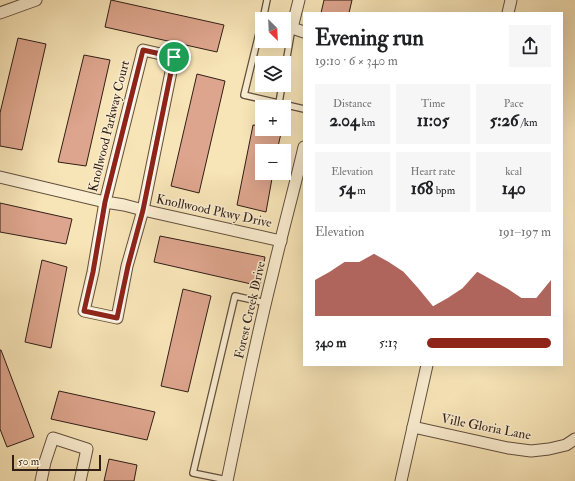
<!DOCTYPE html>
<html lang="en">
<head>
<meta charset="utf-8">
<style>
  :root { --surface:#fff; --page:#f6f6f6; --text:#202124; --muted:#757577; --accent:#8f2418 }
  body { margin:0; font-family:"IM FELL Double Pica",serif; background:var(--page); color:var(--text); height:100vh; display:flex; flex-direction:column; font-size:15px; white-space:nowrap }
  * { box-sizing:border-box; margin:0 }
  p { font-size:13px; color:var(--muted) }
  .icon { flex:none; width:22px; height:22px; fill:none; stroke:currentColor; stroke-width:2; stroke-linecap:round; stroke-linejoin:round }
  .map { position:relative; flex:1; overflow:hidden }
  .side { position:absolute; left:303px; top:12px; width:260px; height:354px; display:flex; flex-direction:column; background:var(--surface); border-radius:0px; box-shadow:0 4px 16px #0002 }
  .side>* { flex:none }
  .needle { width:26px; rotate:156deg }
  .tools { position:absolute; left:255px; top:12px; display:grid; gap:8px }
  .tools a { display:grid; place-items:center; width:36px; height:36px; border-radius:0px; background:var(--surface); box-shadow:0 4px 16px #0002; font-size:20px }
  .scale { position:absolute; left:12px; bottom:10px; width:89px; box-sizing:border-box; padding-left:4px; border:2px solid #301f16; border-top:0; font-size:11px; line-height:14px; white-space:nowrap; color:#301f16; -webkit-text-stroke:3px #faedd0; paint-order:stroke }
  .pin { position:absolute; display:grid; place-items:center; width:34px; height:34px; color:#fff; margin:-17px; border:2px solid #fff; border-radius:50%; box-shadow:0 1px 4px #0007 }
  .round { display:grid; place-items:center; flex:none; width:42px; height:42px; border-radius:0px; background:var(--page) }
  .overview { display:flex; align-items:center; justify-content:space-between; height:68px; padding:0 12px }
  h1 { font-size:22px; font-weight:800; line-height:30px }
  .figures { display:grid; grid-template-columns:repeat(3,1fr); gap:6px; height:68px; padding:4px 12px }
  .figures div { display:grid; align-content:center; border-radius:0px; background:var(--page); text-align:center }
  .figures b { font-size:17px; font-weight:800 }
  .figures small { font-size:11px; font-weight:400 }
  .figures p { font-size:11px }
  .chart { height:112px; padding:8px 12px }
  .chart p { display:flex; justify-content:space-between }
  .chart svg { width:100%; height:72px; margin-top:4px; fill:var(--accent); opacity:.7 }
  ul { padding:0 12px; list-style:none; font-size:13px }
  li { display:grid; grid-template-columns:64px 48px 1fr; align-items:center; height:30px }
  li i { height:10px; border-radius:5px; background:var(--accent) }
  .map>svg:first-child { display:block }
</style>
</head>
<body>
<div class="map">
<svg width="575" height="481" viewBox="0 0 575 481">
  <rect width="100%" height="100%" fill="#f7e4b7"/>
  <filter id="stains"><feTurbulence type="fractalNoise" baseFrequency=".005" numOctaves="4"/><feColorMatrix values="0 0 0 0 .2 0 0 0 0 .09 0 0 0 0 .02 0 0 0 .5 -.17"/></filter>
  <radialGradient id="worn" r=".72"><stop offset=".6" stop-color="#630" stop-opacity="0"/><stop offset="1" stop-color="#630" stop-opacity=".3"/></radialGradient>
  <g fill="#dda58d" stroke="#301f16">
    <polygon points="111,0 224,25 217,52 105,27"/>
    <polygon points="324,0 352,0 349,13 321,13"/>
    <polygon points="18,38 46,44 22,150 0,146 0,113"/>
    <polygon points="84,55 110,60 86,166 58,162"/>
    <polygon points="197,74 225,81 199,193 171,186"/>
    <polygon points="253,125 262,126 262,129 282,129 277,151 262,151 262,173 273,173 266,212 237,205"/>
    <polygon points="0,203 72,219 66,244 0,232"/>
    <polygon points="160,236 265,257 260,286 154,262"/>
    <polygon points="42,260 67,267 51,348 25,342"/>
    <polygon points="183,289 211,296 188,392 161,386"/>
    <polygon points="0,350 1,350 34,437 7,447 0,429"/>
    <polygon points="59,391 155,412 147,440 51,419"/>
    <polygon points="109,459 137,465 134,481 104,481"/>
  </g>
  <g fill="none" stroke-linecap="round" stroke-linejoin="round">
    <defs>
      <g id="lane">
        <polyline points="263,19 267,0"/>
        <polyline points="262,21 244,95 304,109"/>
        <polyline points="284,74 292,28"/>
        <polyline points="279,103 282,85"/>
        <polyline points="227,480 193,473 235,296 266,303"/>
      </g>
      <g id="street">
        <polyline points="299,0 292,28 304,32"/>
        <polyline points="0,13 36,0"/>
        <polyline points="508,13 511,0"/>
        <polygon points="143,50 174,57 143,210 127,266 117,318 84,311 93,272 105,202"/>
        <polyline points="0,177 105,202 124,205 143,210 281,241"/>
        <polyline points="413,427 508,448 531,451 549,449 566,445 575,439"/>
        <polyline points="41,481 45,462 53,438 87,449 80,481"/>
        <path d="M227 481C241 413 255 344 272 276 282 233 294 190 304 147"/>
        <polyline points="401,481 427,365"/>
      </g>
    </defs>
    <use href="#lane" stroke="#62503e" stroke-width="8"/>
    <use href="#street" stroke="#62503e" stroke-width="13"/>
    <use href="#lane" stroke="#faedd0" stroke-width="5.5"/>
    <use href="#street" stroke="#faedd0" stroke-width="11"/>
  </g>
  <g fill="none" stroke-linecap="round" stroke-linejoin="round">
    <defs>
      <polygon id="route" points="143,50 174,57 143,210 128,266 117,318 84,311 93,272 105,202"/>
    </defs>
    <use href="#route" stroke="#fff" stroke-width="8"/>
    <use href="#route" stroke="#8f2418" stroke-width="5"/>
  </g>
  <g text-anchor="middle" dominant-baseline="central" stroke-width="3" stroke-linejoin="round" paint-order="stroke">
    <g font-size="13" fill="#301f16" stroke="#faedd0">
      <text transform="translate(109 126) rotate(-76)">Knollwood Parkway Court</text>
      <text transform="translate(214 211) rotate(12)">Knollwood Pkwy Drive</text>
      <text transform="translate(250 310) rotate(-77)">Forest Creek Drive</text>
      <text transform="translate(486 427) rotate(11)">Ville Gloria Lane</text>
    </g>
  </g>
  <rect width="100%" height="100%" filter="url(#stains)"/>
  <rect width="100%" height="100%" fill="url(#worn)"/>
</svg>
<div class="tools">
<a><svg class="needle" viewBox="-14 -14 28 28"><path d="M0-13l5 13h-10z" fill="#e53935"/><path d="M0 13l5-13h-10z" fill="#757577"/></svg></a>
<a><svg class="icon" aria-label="layers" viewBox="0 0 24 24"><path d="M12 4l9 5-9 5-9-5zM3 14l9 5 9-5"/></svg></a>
<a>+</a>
<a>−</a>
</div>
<div class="scale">50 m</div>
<div class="pin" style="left:174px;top:57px;background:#1e9e55"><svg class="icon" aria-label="arrive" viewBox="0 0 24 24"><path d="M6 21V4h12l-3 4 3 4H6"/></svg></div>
<section class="side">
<div class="overview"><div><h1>Evening run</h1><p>19:10 · 6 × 340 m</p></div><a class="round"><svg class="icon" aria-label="share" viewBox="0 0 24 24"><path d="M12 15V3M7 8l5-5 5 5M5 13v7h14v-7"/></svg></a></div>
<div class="figures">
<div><p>Distance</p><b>2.04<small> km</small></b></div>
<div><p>Time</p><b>11:05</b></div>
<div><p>Pace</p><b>5:26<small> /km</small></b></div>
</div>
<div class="figures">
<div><p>Elevation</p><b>54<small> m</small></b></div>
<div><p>Heart rate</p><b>168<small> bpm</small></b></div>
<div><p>kcal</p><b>140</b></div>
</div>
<div class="chart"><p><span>Elevation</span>191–197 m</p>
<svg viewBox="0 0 160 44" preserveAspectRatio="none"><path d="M0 44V22L10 17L20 11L30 11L40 6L50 11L60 17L70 27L80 38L90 33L100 27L110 17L120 22L130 27L140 33L150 33L160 22V44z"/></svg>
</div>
<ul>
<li><b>340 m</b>5:13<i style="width:100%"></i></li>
</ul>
</section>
</div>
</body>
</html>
